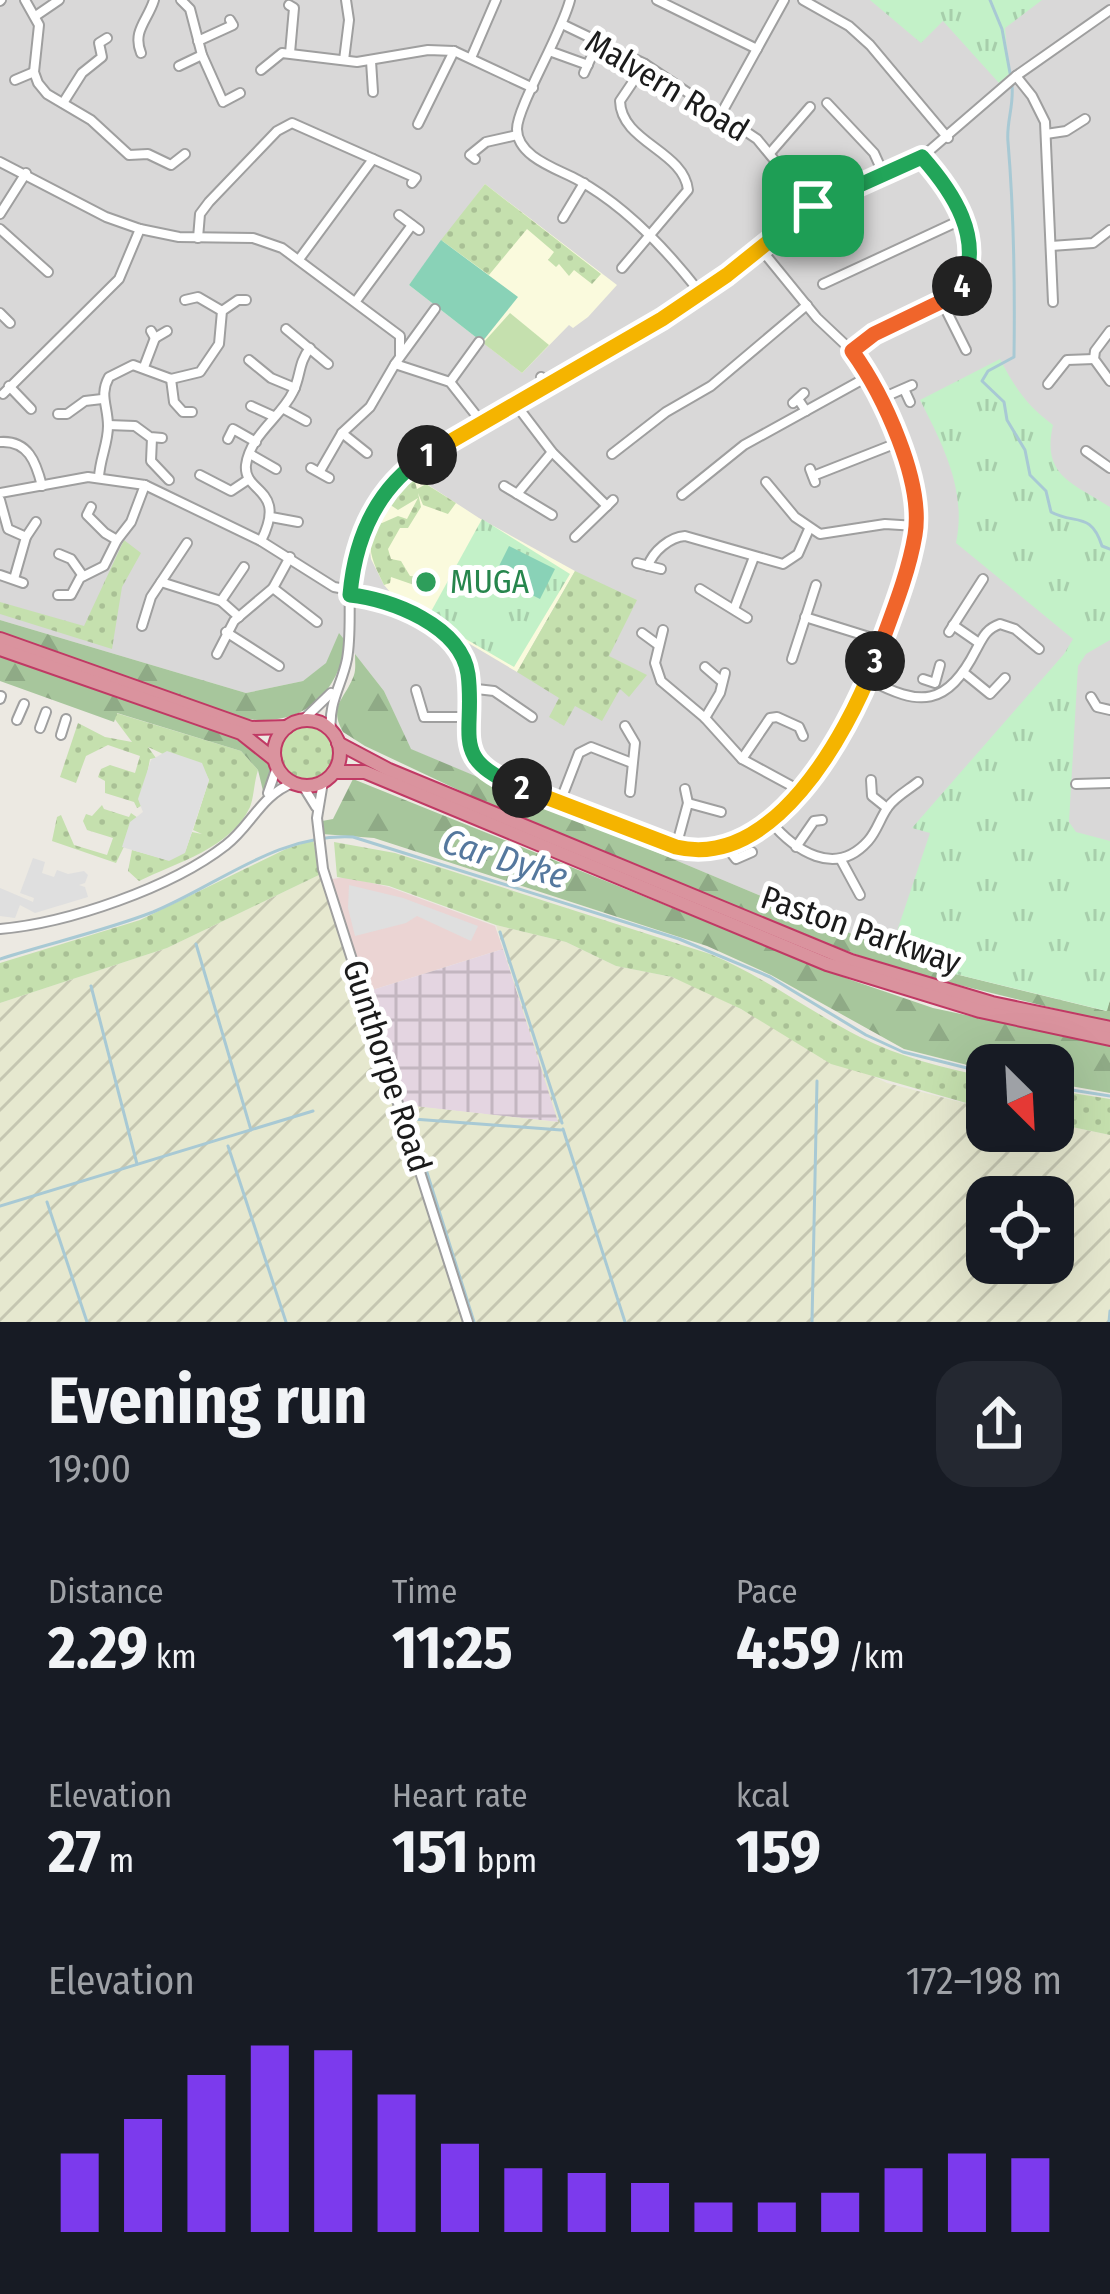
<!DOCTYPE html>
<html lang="en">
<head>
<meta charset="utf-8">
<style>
  :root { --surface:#171b24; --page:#242831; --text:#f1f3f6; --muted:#9ea1a6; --accent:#7c3aed }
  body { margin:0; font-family:"Fira Sans Condensed",sans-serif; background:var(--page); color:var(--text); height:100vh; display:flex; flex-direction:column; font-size:45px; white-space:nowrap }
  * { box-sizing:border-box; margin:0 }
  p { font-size:39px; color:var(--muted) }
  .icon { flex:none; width:66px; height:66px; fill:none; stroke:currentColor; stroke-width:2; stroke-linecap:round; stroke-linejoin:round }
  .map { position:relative; height:1322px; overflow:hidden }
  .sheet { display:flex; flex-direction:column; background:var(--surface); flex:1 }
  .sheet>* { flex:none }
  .needle { width:78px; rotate:156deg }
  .buttons { position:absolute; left:966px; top:1044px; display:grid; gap:24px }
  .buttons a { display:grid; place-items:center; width:108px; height:108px; border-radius:24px; background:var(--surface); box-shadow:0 12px 48px #0002; font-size:60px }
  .pin { position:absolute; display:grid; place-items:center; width:102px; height:102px; color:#fff; margin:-51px; border-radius:24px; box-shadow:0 6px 18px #0006 }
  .km { position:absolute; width:60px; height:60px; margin:-30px; border-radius:50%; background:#222; color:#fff; font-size:33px; line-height:60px; text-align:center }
  .round { display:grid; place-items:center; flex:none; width:126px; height:126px; border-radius:36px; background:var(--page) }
  .head { display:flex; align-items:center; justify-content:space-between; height:204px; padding:0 48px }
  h1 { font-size:66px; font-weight:700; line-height:90px }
  .figures { display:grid; grid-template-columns:repeat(3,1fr); gap:18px; height:204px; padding:12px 48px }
  .figures div { display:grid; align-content:center }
  .figures b { font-size:60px; font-weight:700 }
  .figures small { font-size:33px; font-weight:400 }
  .figures p { font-size:33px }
  .chart { height:336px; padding:24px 48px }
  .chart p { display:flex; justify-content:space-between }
  .chart svg { width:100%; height:216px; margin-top:12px; stroke:var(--accent); stroke-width:6 }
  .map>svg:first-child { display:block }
</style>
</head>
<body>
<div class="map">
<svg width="1110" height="1322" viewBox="0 0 1110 1322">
  <defs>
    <pattern id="industrial-grid" width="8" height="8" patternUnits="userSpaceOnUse" patternTransform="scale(3)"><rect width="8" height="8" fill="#e4d5e1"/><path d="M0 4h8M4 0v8" fill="none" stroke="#c3b6c0"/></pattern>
    <pattern id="farmland-furrows" width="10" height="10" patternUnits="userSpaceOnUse" patternTransform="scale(3)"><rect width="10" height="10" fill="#e6e8cf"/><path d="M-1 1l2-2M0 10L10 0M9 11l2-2" fill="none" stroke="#c5c6b1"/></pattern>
    <pattern id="grass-dots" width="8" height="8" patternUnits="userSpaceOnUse" patternTransform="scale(3)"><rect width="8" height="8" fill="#c5e0ae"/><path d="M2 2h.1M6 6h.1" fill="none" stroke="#a9c095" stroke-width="1.8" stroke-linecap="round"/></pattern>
    <pattern id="forest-firs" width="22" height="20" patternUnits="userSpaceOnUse" patternTransform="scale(3)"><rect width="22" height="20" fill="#a7c69c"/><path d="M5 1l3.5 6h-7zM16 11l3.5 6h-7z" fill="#8faa86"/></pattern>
    <pattern id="park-tufts" width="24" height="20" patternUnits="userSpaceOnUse" patternTransform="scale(3)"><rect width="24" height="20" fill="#c3f1c8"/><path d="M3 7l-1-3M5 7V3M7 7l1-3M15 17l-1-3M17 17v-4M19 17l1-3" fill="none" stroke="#a7ceab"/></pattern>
  </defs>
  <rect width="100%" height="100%" fill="#ece9e2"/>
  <polygon fill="#d9d8d8" points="0,0 1110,0 1110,1000 935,969 410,749 384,691 339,634 326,664 303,681 246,693 0,620"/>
  <polygon fill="#ebd4d3" points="346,877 389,887 495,926 503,949 366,992 332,879"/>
  <polygon fill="url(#industrial-grid)" points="503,949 559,1122 401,1105 366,992"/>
  <g fill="#fafadd">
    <polygon points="485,184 617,285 588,317 573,328 569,325 522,373 409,285"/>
    <polygon points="416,477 479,518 575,571 517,672 399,602 384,585 371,559 368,533 388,499 407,478"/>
  </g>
  <g fill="url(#farmland-furrows)" fill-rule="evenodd">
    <polygon points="321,874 466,1322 0,1322 0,1003 167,948"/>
    <path d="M496 925 566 942 616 966 672 977 701 989 887 1083 987 1109V1131H1053V1123L1110 1135V1322H472L405 1105 558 1122ZM987 1197H1053V1263H987Z"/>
  </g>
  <g fill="url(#grass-dots)">
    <polygon points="485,184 601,274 592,284 574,270 569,276 559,264 556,267 548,260 554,252 527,229 489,275 441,240"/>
    <path d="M407 478 414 479 417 489 426 484 456 503 448 514 423 505 418 493 421 507 408 528H400L388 549 391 559 401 561 410 576 422 577 417 586 391 577 390 583 384 585C372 561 365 546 375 521L382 523 398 516 407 519 418 498 398 510 386 502Z"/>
    <polygon points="124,540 141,553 122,587 112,649 0,614 0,602 84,626"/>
    <polygon points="575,571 637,600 609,656 647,675 629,697 620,689 602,721 575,706 564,726 549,717 559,698 517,672"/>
    <path d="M116 713 241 751 258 770C254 782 254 797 250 807 231 848 176 863 139 881L128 871 132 850 168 860 185 852 192 832 202 834 193 830 209 780 206 774 148 747 156 758 150 759 141 806 137 808 134 802 105 793V781L98 777 101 769 110 765 135 773 140 756 108 745 86 756 76 783 60 777 78 723 105 737 132 742 114 718Z"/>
    <circle cx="306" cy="754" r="27"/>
    <polygon points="102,805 104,809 129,817 131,813 138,818 116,863 52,841 57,817 61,815 74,845 107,855 113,838 87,830 83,821 86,814 92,816"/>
    <polygon points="313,840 321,874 167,948 0,1003 0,963 140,920 286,849"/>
    <path d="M334 842 395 853 710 954C763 976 809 1011 860 1037 900 1057 944 1068 987 1077V1109L831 1064 741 1009 672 977 616 966 566 942 496 925 389 886 337 877Z"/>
    <polygon points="1053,1090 1110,1099 1110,1135 1053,1123"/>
  </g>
  <g fill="url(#forest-firs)">
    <path d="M0 620 246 693 303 681 326 663 339 633 347 643C334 701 299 728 240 718L0 634Z"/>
    <polygon points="0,653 246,738 274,768 264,795 258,770 241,751 117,713 114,722 0,681"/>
    <path d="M355 654 384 691 411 749 935 969 1106 1011 1110 1000V1022L898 970 839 948 486 803 365 746 343 732C328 705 345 700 354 675 356 669 355 661 355 654Z"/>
    <polygon points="353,779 851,980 933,1008 1110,1046 1110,1093 1053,1083 1053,1065 987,1065 987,1070 904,1049 771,975 707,946 374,838 322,834 322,821 333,819"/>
  </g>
  <g fill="url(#park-tufts)">
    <polygon points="870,0 1042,0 1005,28 1009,74 999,83 943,21 921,43"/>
    <path d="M1000 359C1015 388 1027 406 1053 425 1041 477 1074 483 1110 507V640L1086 654 1078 666 1069 822 1076 832 1110 841V1000L1107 1011 935 969 890 952 930 833 912 828 1064 654 1073 639 956 543C967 491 943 445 920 400Z"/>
    <polygon points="482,519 570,574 514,667 428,617"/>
  </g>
  <polygon fill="#c5e0ae" points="510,313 549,345 522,373 483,343"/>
  <g fill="#89d2b7">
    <polygon points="441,240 518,297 482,342 409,285"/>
    <polygon points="509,546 555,569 540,599 494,576"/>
  </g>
  <g fill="#dfdfdf">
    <polygon points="167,751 202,763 209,780 185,853 169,861 122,847 130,822 143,812 138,799 151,760"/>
    <polygon points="33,858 45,862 42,873 54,877 57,870 68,874 84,871 88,875 85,883 79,885 85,887 88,897 35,913 20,905 15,918 0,916 0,888 33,902 34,898 20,893"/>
    <polygon points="349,885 403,898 478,926 471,941 417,916 406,923 355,936 348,908"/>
  </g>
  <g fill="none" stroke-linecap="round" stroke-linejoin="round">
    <g stroke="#a8c9d4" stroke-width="3">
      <polyline points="990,0 1002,29 1010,73"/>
      <path d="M1012 86C1014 106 1006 123 1008 142 1014 213 1015 285 1014 357L988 371 982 381 1004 402 1007 420 1025 450 1030 475 1046 491 1051 512C1075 525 1091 511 1102 546L1110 549"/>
      <polyline points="500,932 562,1123"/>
      <polyline points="196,944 251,1130"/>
      <path d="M0 959C50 943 104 931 153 912 220 884 278 833 353 837L679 939 770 977 866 1035 903 1052 987 1073"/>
      <polyline points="91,986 137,1164"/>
      <polyline points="1053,1087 1110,1096"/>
      <polyline points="413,1119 561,1130"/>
      <polyline points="563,1129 625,1322"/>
      <polyline points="418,1144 474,1322"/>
      <polyline points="228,1146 286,1322"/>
      <polyline points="47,1202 87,1322"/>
      <polyline points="0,1206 313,1111"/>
      <polyline points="812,1322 817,1081"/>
      <polyline points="1109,1322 1110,1311"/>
    </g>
    <defs>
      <g id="minor">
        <polyline points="25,0 39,25 34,72 38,83 47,94 91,120 129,155 148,154 171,165 185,154"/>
        <polyline points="181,0 190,9 202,55 223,102 240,93"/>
        <path d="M570 0C562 33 517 107 517 129 517 157 558 169 578 180 627 207 667 250 701 294"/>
        <polyline points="657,0 757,49"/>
        <polyline points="803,0 849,26 870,45 948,138"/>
        <polyline points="0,1 1,0"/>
        <polyline points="289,5 294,8 290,53"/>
        <polyline points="37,15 59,0"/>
        <polyline points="564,25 645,64 757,139 813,207"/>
        <polyline points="198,41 233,25 230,20"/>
        <polyline points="552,52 588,65"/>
        <path d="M141 53C132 31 148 20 154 0"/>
        <polyline points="471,58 496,0"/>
        <polyline points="344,60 349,20 346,0"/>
        <polyline points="371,61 373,92"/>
        <polyline points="179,66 202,55"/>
        <polyline points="261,70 282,53 357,62 428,50 454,51 533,88"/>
        <polyline points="584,73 599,40"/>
        <polyline points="1016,76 1032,96 1045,122 1053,302"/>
        <polyline points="15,80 34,72"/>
        <polyline points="63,103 82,73 102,57 99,43 107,38"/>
        <polyline points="827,103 874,153 884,175"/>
        <polyline points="721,114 784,0"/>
        <polyline points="418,124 454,51"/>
        <polyline points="1046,134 1066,131 1085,119"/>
        <polyline points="771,152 810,107"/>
        <polyline points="475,159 470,155 486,142 517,135"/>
        <polyline points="0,162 106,217 140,229 179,237 253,238 282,248 400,336 400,355"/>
        <polyline points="0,214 26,173"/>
        <polyline points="399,215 419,230"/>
        <polyline points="563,218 584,183"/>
        <polyline points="0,229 48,272"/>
        <polyline points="198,238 200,214 209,202 277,131 292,123 416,178 412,183"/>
        <polyline points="1051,246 1093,243 1110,230"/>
        <polyline points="300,258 373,159"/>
        <path d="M622 268 688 190C684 151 621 142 620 101L645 64"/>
        <polyline points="823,284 963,219"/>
        <polyline points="185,300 198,297 222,311"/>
        <polyline points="356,301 412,225"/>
        <polyline points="942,302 966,350"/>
        <polyline points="0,313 10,323"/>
        <polyline points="286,329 328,364"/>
        <polyline points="151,331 155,338 167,331"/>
        <polyline points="1110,331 1095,351 1094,359 1110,381"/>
        <path d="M852 351C894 308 982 319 966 238 960 203 946 183 922 157"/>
        <polyline points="249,360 271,378 295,388"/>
        <polyline points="395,364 450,382 483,424"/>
        <polyline points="144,367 155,338"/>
        <polyline points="541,377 548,387"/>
        <polyline points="171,379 174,402 183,412 192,412"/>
        <polyline points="450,382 479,342"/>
        <polyline points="1048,384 1067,360 1094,359"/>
        <polyline points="9,386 31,409"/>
        <polyline points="904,389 910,402"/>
        <polyline points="3,394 119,279 140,229"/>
        <polyline points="798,399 806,411"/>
        <polyline points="880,399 912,385"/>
        <polyline points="793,403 804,393"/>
        <polyline points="251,406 273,416"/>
        <polyline points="517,406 552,452 607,506"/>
        <polyline points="284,409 306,421"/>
        <polyline points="58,414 67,414 85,401 102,399"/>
        <polyline points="108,425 135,426 150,437 162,438"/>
        <polyline points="342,433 367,453"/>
        <polyline points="152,438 151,461 169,480"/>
        <polyline points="228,439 233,429 256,442"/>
        <path d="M0 442C28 440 36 462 42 486"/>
        <polyline points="1086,451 1110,468"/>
        <polyline points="250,454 276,469"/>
        <polyline points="612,454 666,412 711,386 807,305"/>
        <polyline points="311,468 329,478"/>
        <polyline points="810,469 815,482"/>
        <polyline points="320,471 342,433 370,407 395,364 435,309"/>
        <polyline points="200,475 231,491 249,479"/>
        <polyline points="813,476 897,443"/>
        <path d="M99 477C100 458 108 444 108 426 108 406 99 395 109 377L133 365 171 379 200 372 219 344 222 311 238 300H246"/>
        <polyline points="766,482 795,517 820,534 885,524 916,526"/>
        <polyline points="504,486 552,515"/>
        <polyline points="0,493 88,477 145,485 261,541 334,587 350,590"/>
        <polyline points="517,494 552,452"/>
        <polyline points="682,495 744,445 869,376"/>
        <polyline points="0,500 8,529 26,537"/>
        <polyline points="91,507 87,515 105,533 117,540 131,522 145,485"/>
        <polyline points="271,517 298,522"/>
        <polyline points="575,537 613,500"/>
        <path d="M261 541C288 487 243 494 246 465 250 435 281 417 293 392 301 376 298 363 310 348"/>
        <polyline points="59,554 71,559 83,576"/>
        <polyline points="290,557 273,588 317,622"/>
        <polyline points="637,563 661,569"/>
        <path d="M648 566C653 551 670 537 685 536L783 564 798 554 809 529"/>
        <polyline points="0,575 23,583"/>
        <polyline points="14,579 26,537 36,522"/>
        <polyline points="161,582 221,601"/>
        <polyline points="700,589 747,618"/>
        <polyline points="58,595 71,595 80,578 104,566 117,540"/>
        <polyline points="350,595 372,597 397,606 455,646 468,675 467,731 470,748 496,778 689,850 739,841 786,807 821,764 868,679 910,555 916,513 905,463 869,376 852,351 817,318 760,248"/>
        <polyline points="734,609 754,557"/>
        <polyline points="239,617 221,601 244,567"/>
        <polyline points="805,617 882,641"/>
        <polyline points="953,625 979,643"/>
        <polyline points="142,626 151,597 187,543"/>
        <polyline points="663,630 655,663 661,681 705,718 742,759 801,791"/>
        <polyline points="226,632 279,666"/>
        <polyline points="949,632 983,579"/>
        <polyline points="642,633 657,644"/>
        <polyline points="217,654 234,621 273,588"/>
        <polyline points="792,659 816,585"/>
        <polyline points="705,667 720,680"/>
        <polyline points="963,672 990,694 1005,678"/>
        <path d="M868 679C920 707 947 707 976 650 983 637 986 629 1000 624L1015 629 1039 649"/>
        <polyline points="923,679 935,683 940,665"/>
        <polyline points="468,688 494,691 532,717"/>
        <polyline points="416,690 424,717 467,717"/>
        <polyline points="1091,697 1097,707 1110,710"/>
        <polyline points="0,699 1,696"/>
        <polyline points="705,718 720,693 725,673"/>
        <polyline points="17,720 24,704"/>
        <polyline points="302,721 331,693"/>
        <polyline points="625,726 635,743 630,792"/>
        <polyline points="40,728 46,712"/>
        <path d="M331 731C328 702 342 685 347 659 351 637 349 615 350 593 354 538 377 490 423 458L662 319 828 197 922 157 1016 76 1110 10"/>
        <polyline points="61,735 66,719"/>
        <polyline points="742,759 770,718 777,717 799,727 803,736"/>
        <polyline points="871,780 872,796 887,808"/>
        <polyline points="323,782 317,818 323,869 468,1322"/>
        <polyline points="1076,784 1110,783"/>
        <polyline points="303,786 316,807"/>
        <polyline points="685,789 688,803"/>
        <polyline points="268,793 277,767"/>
        <polyline points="560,802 579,753 591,747 632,763"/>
        <path d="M769 820C795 851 835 878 868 841 877 831 880 818 888 807 895 797 908 790 918 782"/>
        <polyline points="726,846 736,859 752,852"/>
        <polyline points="676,847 688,803 721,812"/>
        <polyline points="796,847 814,821 822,820"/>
        <polyline points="841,860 860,895"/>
        <path d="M0 929C68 923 171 888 226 845 251 826 261 795 293 783"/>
      </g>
      <g id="highway">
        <polyline points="0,639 251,728 287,727"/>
        <polyline points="0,649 241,733 275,760"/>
        <circle cx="307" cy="753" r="33"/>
        <polyline points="338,743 389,770 851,961 992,1003 1110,1028"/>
        <polyline points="334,772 365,772 827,964 980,1011 1110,1039"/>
      </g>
    </defs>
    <use href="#minor" stroke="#9f9f9f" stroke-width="12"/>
    <use href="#highway" stroke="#c03964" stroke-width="16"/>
    <use href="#minor" stroke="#fff" stroke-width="8"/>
    <use href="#highway" stroke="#da939e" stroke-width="12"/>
  </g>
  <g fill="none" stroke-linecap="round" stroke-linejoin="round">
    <defs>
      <polyline id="split-1" points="427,455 662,319 727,275 813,206"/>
      <path id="split-2" d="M427 455C377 487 355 537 350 595 391 599 461 626 468 674 476 736 447 759 522 788"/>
      <path id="split-3" d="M522 788 676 847C773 870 846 736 875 661"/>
      <path id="split-4" d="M875 661C889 621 908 577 915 535 924 481 883 394 852 351L874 334 955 295 962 286"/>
      <path id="split-5" d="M813 206 922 157C953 192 984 238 962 286"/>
    </defs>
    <use href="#split-1" stroke="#fff" stroke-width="24"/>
    <use href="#split-2" stroke="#fff" stroke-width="24"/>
    <use href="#split-3" stroke="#fff" stroke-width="24"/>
    <use href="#split-4" stroke="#fff" stroke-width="24"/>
    <use href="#split-5" stroke="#fff" stroke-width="24"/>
    <use href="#split-1" stroke="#f5b400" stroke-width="15"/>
    <use href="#split-2" stroke="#22a559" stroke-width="15"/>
    <use href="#split-3" stroke="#f5b400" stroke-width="15"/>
    <use href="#split-4" stroke="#f0652b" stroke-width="15"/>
    <use href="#split-5" stroke="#22a559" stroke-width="15"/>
  </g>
  <circle fill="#2e9e5b" stroke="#fff" stroke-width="4.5" cx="426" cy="582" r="12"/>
  <g text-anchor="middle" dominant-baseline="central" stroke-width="10" stroke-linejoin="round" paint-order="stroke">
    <g font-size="33" fill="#1b1b1b" stroke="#fff">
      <text transform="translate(667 86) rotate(31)">Malvern Road</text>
      <text transform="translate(861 930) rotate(19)">Paston Parkway</text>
      <text transform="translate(387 1066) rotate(72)">Gunthorpe Road</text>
    </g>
    <g font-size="33" fill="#27864d" stroke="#fff" text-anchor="start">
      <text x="450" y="582">MUGA</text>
    </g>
    <g font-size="36" font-style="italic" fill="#55789e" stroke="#fff">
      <text transform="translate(505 859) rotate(17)">Car Dyke</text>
    </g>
  </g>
</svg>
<div class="buttons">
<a><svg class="needle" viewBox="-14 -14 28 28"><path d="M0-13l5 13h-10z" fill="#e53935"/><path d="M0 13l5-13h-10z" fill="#9ea1a6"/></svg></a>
<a><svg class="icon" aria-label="locate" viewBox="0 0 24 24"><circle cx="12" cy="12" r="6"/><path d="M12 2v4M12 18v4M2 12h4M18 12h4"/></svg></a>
</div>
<div class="pin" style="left:813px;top:206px;background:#1e9e55"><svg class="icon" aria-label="arrive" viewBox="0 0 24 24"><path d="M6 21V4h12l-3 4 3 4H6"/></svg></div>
<b class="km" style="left:427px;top:455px">1</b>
<b class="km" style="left:522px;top:788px">2</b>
<b class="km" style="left:875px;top:661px">3</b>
<b class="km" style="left:962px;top:286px">4</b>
</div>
<section class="sheet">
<div class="head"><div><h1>Evening run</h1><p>19:00</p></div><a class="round"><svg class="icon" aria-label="share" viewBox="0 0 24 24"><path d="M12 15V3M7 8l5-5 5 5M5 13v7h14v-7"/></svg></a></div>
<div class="figures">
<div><p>Distance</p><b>2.29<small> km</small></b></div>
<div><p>Time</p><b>11:25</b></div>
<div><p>Pace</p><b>4:59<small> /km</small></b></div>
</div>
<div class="figures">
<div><p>Elevation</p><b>27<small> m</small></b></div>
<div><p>Heart rate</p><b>151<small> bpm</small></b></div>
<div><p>kcal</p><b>159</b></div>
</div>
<div class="chart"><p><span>Elevation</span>172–198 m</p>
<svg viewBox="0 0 160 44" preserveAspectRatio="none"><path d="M5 44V28M15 44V21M25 44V12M35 44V6M45 44V7M55 44V16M65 44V26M75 44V31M85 44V32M95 44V34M105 44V38M115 44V38M125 44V36M135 44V31M145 44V28M155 44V29"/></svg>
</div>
</section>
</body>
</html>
